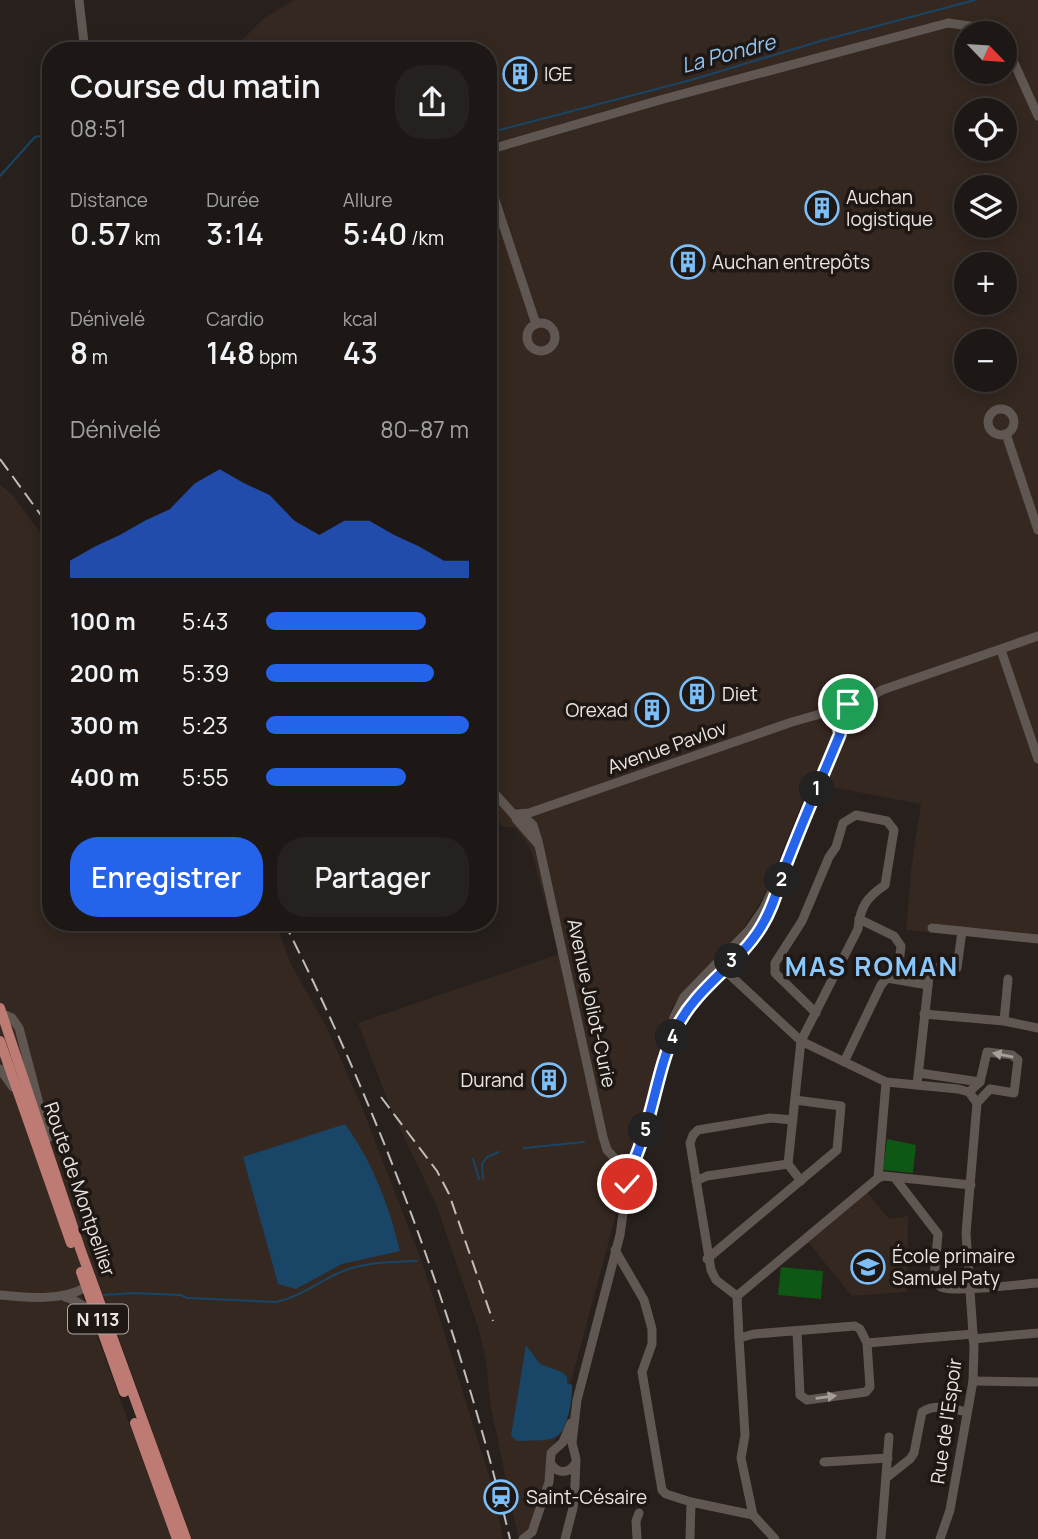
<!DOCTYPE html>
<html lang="fr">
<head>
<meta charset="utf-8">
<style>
  :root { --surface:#1d1815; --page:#25211e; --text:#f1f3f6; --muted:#a0a0a0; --line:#3b3734; --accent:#2563eb }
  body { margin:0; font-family:Manrope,sans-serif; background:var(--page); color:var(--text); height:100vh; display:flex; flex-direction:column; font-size:26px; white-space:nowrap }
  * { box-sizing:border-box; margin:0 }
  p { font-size:23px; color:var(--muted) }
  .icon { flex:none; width:38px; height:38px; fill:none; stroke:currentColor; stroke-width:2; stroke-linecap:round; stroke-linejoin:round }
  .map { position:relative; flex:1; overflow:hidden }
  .drawer { position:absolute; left:42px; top:42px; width:455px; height:889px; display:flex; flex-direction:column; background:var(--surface); border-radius:28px; box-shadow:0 4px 18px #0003,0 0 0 2px var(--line) }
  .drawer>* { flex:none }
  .needle { width:46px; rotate:115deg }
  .buttons { position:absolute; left:954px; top:21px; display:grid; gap:14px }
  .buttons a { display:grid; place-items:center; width:63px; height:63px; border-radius:50%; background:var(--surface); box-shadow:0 4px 18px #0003,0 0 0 2px var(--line); font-size:35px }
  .pin { position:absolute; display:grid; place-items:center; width:60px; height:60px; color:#fff; margin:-30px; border:4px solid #fff; border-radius:50%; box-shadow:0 2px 7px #0007 }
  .km { position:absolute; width:35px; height:35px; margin:-18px; border-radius:50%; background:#222; color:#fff; font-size:19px; line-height:35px; text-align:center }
  .round { display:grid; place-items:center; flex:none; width:74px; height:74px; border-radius:28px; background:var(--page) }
  .overview { display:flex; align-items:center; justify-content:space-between; height:119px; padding:0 28px }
  h1 { font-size:32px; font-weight:600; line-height:52px }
  .stats { display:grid; grid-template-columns:repeat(3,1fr); gap:10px; height:119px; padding:7px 28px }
  .stats div { display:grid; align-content:center }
  .stats b { font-size:30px; font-weight:600 }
  .stats small { font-size:19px; font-weight:400 }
  .stats p { font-size:19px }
  .chart { height:196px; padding:14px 28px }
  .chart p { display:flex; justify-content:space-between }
  .chart svg { width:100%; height:126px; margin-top:7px; fill:var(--accent); opacity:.7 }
  .primary-button { display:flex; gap:14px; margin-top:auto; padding:14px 28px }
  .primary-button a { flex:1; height:80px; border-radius:28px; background:var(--accent); color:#fff; font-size:28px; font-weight:600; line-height:80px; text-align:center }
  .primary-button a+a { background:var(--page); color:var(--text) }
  ul { padding:0 28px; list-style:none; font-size:23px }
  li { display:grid; grid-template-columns:112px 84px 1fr; align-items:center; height:52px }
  li i { height:18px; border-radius:9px; background:var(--accent) }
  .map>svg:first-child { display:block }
</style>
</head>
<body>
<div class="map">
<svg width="1038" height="1539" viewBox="0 0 1038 1539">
  <rect width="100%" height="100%" fill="#27201c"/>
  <g fill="#342820" fill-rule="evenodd">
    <path d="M294 0H1038V943L906 930 911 870 921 804 810 783 764 896 745 926 672 1007 531 1530 518 1537 490 1403 486 1361 478 1327 436 1204 392 1112 358 1023 559 954 531 850 516 828 501 826 496 809 488 799V51H231L263 19ZM966 33H1004V72H966ZM966 110H1004V149H966ZM966 187H1004V226H966ZM966 264H1004V303H966ZM966 341H1004V380H966Z"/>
    <polygon points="0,484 13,496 51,547 51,922 275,922 291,964 327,1028 362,1107 423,1265 492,1485 503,1539 191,1539 105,1299 79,1287 172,1539 0,1539"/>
    <polygon points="867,1192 889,1219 908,1216 907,1292 852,1296 808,1242"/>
  </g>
  <g fill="#0f5714">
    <polygon points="887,1139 916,1145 913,1173 883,1170"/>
    <polygon points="781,1267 823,1271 821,1299 778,1295"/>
  </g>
  <g fill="#194567">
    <path d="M345 1124C373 1163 389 1205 400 1251L342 1264 296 1289 278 1284 243 1157Z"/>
    <path d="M526 1345 540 1364 562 1372 567 1377V1383L572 1385C573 1397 568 1431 556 1437 547 1442 528 1440 517 1441L511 1436Z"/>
  </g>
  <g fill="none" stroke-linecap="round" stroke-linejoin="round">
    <g stroke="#194567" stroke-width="2">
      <polyline points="488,133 691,80 824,40 975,0"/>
      <polyline points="0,176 35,137 51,134"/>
      <polyline points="524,1148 584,1142"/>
      <polyline points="473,1159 479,1179"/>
      <polyline points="483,1179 482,1164 487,1157 499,1152"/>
      <path d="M104 1295 133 1293 181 1295 187 1298 276 1302C300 1297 319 1281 341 1272 364 1262 392 1262 417 1261"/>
    </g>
    <g stroke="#605752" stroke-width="9">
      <polyline points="79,0 85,51"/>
      <polyline points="1004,51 1011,56 1038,116"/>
      <polyline points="488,150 660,100 948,23 970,26 983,33"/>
      <polyline points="488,179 536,324"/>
      <circle cx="541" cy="337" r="14"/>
      <circle cx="1001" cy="422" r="13"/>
      <polyline points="1006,434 1038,530"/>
      <polyline points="1001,650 1038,759"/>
      <circle cx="846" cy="714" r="10"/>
      <polyline points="853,707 882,690 1038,636"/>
      <polyline points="488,786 515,816"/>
      <polyline points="522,815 533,825 538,841 603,1137 607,1150 620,1164"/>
      <polyline points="538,844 516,819 517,814 529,813 792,722 838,709"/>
      <polyline points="859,919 894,936 901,946 899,963 887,978"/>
      <polyline points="932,928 1038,939"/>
      <polyline points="717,963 801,1041 886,1082 958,1089 969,1092 977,1103 966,1233 974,1348 973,1381 950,1510 940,1539"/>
      <polyline points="0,1013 12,1018 19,1028 48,1138"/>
      <polyline points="924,1014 1004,1021 1038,1028"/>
      <polyline points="1004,1021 1008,979"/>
      <path d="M673 1036C690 995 725 974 752 941 763 926 770 910 777 893"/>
      <polyline points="844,1062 881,985 887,978 928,985"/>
      <polyline points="0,1069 13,1087"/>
      <polyline points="919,1073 980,1082"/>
      <polyline points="917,1085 929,977 940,966 957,968 962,931"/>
      <polyline points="969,1092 980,1082 987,1052 1012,1055 1018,1060 1014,1093 990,1089 977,1103"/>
      <polyline points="634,1161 644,1140 674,1017 684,997 749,930 764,908 787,861 840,734 847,724"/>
      <polyline points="620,1164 617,1176 627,1184"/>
      <polyline points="878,1178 886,1082"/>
      <path d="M895 1178 938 1234 934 1278C937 1282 937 1284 941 1287 955 1293 1020 1284 1038 1283"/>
      <polyline points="696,1181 707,1176 788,1164"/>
      <path d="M801 1181 788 1164 801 1041 858 929C860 907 867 897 885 885L894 830 887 821 856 815 843 823 836 847 829 857 802 921 775 963V973L816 1013"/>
      <path d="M627 1184 636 1182C642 1175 642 1167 634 1161"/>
      <polyline points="615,1250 644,1300 652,1329 652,1344 642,1372 662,1490 666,1494 691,1502 753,1515 775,1539"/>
      <polyline points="707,1259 837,1150 841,1106 795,1100"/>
      <path d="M0 1295C26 1298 63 1301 86 1287"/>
      <polyline points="737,1296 716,1280 711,1270 690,1143 693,1135 698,1130 770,1118 793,1120"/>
      <path d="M65 1297C76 1299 82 1308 94 1309"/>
      <polyline points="797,1331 800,1395 807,1400 866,1392 870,1387 867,1343"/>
      <polyline points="739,1338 737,1296 878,1178 884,1176 971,1185"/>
      <polyline points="973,1339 1038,1333"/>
      <polyline points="973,1381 1038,1382"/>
      <polyline points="824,1462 888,1458"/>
      <path d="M551 1464C558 1474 568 1474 575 1464"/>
      <path d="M886 1478 910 1459 914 1453 922 1412C936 1403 951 1409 967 1412"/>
      <polyline points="753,1515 741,1458 745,1435 739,1338 754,1334 855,1326 860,1329 867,1343 973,1334"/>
      <polyline points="523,1539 532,1532 549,1482 551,1453 563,1442 571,1423"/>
      <polyline points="565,1539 573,1508 575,1485 576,1459 572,1443 577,1400 620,1235 627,1184"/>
      <polyline points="637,1539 636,1521 639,1513"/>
      <polyline points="690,1539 691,1502"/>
      <polyline points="881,1539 889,1437"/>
    </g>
    <g stroke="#be7b74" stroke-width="10">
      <polyline points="0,1008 81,1251 186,1539"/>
      <polyline points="0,1041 71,1243"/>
      <polyline points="81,1272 124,1392"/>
      <polyline points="135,1423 177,1539"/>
    </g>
    <g stroke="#c3bdba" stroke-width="2" stroke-dasharray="14 7" stroke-linecap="butt">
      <polyline points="0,459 51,529"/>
      <path d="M284 922C383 1118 459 1326 510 1539"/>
      <polyline points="381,1097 437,1171 449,1194 493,1321"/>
    </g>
  </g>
  <defs><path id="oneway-solid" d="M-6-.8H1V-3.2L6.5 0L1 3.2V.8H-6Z" transform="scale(1.75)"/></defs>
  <g fill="#a69e9a">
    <use href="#oneway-solid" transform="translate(1003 1055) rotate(-169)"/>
    <use href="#oneway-solid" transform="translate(826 1397) rotate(-7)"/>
  </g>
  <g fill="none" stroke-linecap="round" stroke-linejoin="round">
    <defs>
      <path id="route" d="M627 1184 636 1182C642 1174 642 1167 634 1161 653 1119 656 1071 676 1029 696 987 738 965 761 927 775 905 779 881 789 857 805 816 823 775 840 734L837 712 842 705 848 704"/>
    </defs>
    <use href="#route" stroke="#fff" stroke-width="14"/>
    <use href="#route" stroke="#2563eb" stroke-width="9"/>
  </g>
  <defs>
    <symbol id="building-ring" viewBox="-11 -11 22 22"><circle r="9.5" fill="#1e1713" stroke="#7bbef8" stroke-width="1.5"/><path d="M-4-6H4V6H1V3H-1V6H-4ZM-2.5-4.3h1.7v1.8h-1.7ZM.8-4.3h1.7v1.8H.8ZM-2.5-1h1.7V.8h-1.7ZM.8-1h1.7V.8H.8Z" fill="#7bbef8"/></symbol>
    <symbol id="school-ring" viewBox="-11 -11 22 22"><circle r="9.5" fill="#1e1713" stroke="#7bbef8" stroke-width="1.5"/><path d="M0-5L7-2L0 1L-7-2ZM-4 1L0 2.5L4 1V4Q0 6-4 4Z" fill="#7bbef8"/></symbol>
    <symbol id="station-ring" viewBox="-11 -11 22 22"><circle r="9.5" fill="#1e1713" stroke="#7bbef8" stroke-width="1.5"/><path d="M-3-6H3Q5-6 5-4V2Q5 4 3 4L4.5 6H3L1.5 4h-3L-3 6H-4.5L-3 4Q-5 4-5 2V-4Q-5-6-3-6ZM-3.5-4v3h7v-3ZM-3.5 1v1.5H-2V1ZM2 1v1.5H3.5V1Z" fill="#7bbef8"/></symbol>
  </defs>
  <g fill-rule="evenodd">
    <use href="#building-ring" x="501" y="55" width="38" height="38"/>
    <use href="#building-ring" x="803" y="189" width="38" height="38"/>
    <use href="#building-ring" x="669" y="243" width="38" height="38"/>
    <use href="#building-ring" x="678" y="675" width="38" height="38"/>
    <use href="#building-ring" x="633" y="691" width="38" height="38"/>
    <use href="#building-ring" x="530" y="1061" width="38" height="38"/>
    <use href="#school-ring" x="849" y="1248" width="38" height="38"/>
    <use href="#station-ring" x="482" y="1478" width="38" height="38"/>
  </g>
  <g text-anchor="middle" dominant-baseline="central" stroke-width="7" stroke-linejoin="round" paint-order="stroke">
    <rect fill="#1e1713" stroke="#aea8a5" stroke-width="2" x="68" y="1304.5" width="60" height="29" rx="5"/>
    <g font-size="18" font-weight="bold" fill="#ebe6e3">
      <text x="98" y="1319">N 113</text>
    </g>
    <g font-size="19" fill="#ebe6e3" stroke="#1e1713" text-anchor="start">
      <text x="544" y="74">IGE</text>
      <text x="846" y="197">Auchan<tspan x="846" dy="22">logistique</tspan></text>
      <text x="712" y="262">Auchan entrepôts</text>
      <text x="722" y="694">Diet</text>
      <text x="628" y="710" text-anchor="end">Orexad</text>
      <text x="524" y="1080" text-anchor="end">Durand</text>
      <text x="892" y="1256">École primaire<tspan x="892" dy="22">Samuel Paty</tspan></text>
      <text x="526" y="1497">Saint-Césaire</text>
    </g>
    <g font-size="19" fill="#ebe6e3" stroke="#1e1713">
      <text transform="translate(667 747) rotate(-19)">Avenue Pavlov</text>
      <text transform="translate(592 1003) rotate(78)">Avenue Joliot-Curie</text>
      <text transform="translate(80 1189) rotate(71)">Route de Montpellier</text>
      <text transform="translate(946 1421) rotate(-82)">Rue de l'Espoir</text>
    </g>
    <g font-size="21" font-style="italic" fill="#8dc7fa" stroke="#1e1713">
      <text transform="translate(728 53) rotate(-15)">La Pondre</text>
    </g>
    <g font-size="26" font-weight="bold" letter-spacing="2" fill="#89c7fd" stroke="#1e1713">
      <text x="872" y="966">MAS ROMAN</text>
    </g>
  </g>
</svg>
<div class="buttons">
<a><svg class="needle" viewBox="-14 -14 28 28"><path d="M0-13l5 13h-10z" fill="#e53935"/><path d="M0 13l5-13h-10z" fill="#a0a0a0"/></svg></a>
<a><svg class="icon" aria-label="locate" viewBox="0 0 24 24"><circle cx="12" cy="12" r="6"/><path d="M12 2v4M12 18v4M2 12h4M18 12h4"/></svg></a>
<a><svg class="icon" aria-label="layers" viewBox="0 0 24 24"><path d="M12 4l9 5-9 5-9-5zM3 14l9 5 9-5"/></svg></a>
<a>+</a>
<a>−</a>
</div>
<div class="pin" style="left:848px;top:704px;background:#1e9e55"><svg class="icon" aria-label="arrive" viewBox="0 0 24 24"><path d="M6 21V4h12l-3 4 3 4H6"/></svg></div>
<div class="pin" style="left:627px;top:1184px;background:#d93025"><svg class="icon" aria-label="check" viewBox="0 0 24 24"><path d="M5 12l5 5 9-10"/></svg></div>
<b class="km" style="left:817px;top:789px">1</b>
<b class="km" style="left:782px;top:880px">2</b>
<b class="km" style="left:732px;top:961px">3</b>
<b class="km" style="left:673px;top:1037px">4</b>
<b class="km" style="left:646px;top:1130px">5</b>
<section class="drawer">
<div class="overview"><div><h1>Course du matin</h1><p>08:51</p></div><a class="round"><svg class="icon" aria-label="share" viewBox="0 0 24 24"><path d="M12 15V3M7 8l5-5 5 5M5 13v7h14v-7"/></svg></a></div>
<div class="stats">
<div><p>Distance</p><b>0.57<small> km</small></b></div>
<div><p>Durée</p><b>3:14</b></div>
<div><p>Allure</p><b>5:40<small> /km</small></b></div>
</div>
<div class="stats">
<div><p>Dénivelé</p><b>8<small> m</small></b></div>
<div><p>Cardio</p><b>148<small> bpm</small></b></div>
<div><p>kcal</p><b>43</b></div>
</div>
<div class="chart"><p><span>Dénivelé</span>80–87 m</p>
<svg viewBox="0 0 160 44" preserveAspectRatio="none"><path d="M0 44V38L10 33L20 29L30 24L40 20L50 11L60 6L70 11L80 15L90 24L100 29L110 24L120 24L130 29L140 33L150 38L160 38V44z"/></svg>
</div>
<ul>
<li><b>100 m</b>5:43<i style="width:79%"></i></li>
<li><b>200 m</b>5:39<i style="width:83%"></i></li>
<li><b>300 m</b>5:23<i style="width:100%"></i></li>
<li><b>400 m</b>5:55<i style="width:69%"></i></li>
</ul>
<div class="primary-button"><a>Enregistrer</a><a>Partager</a></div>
</section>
</div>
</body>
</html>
